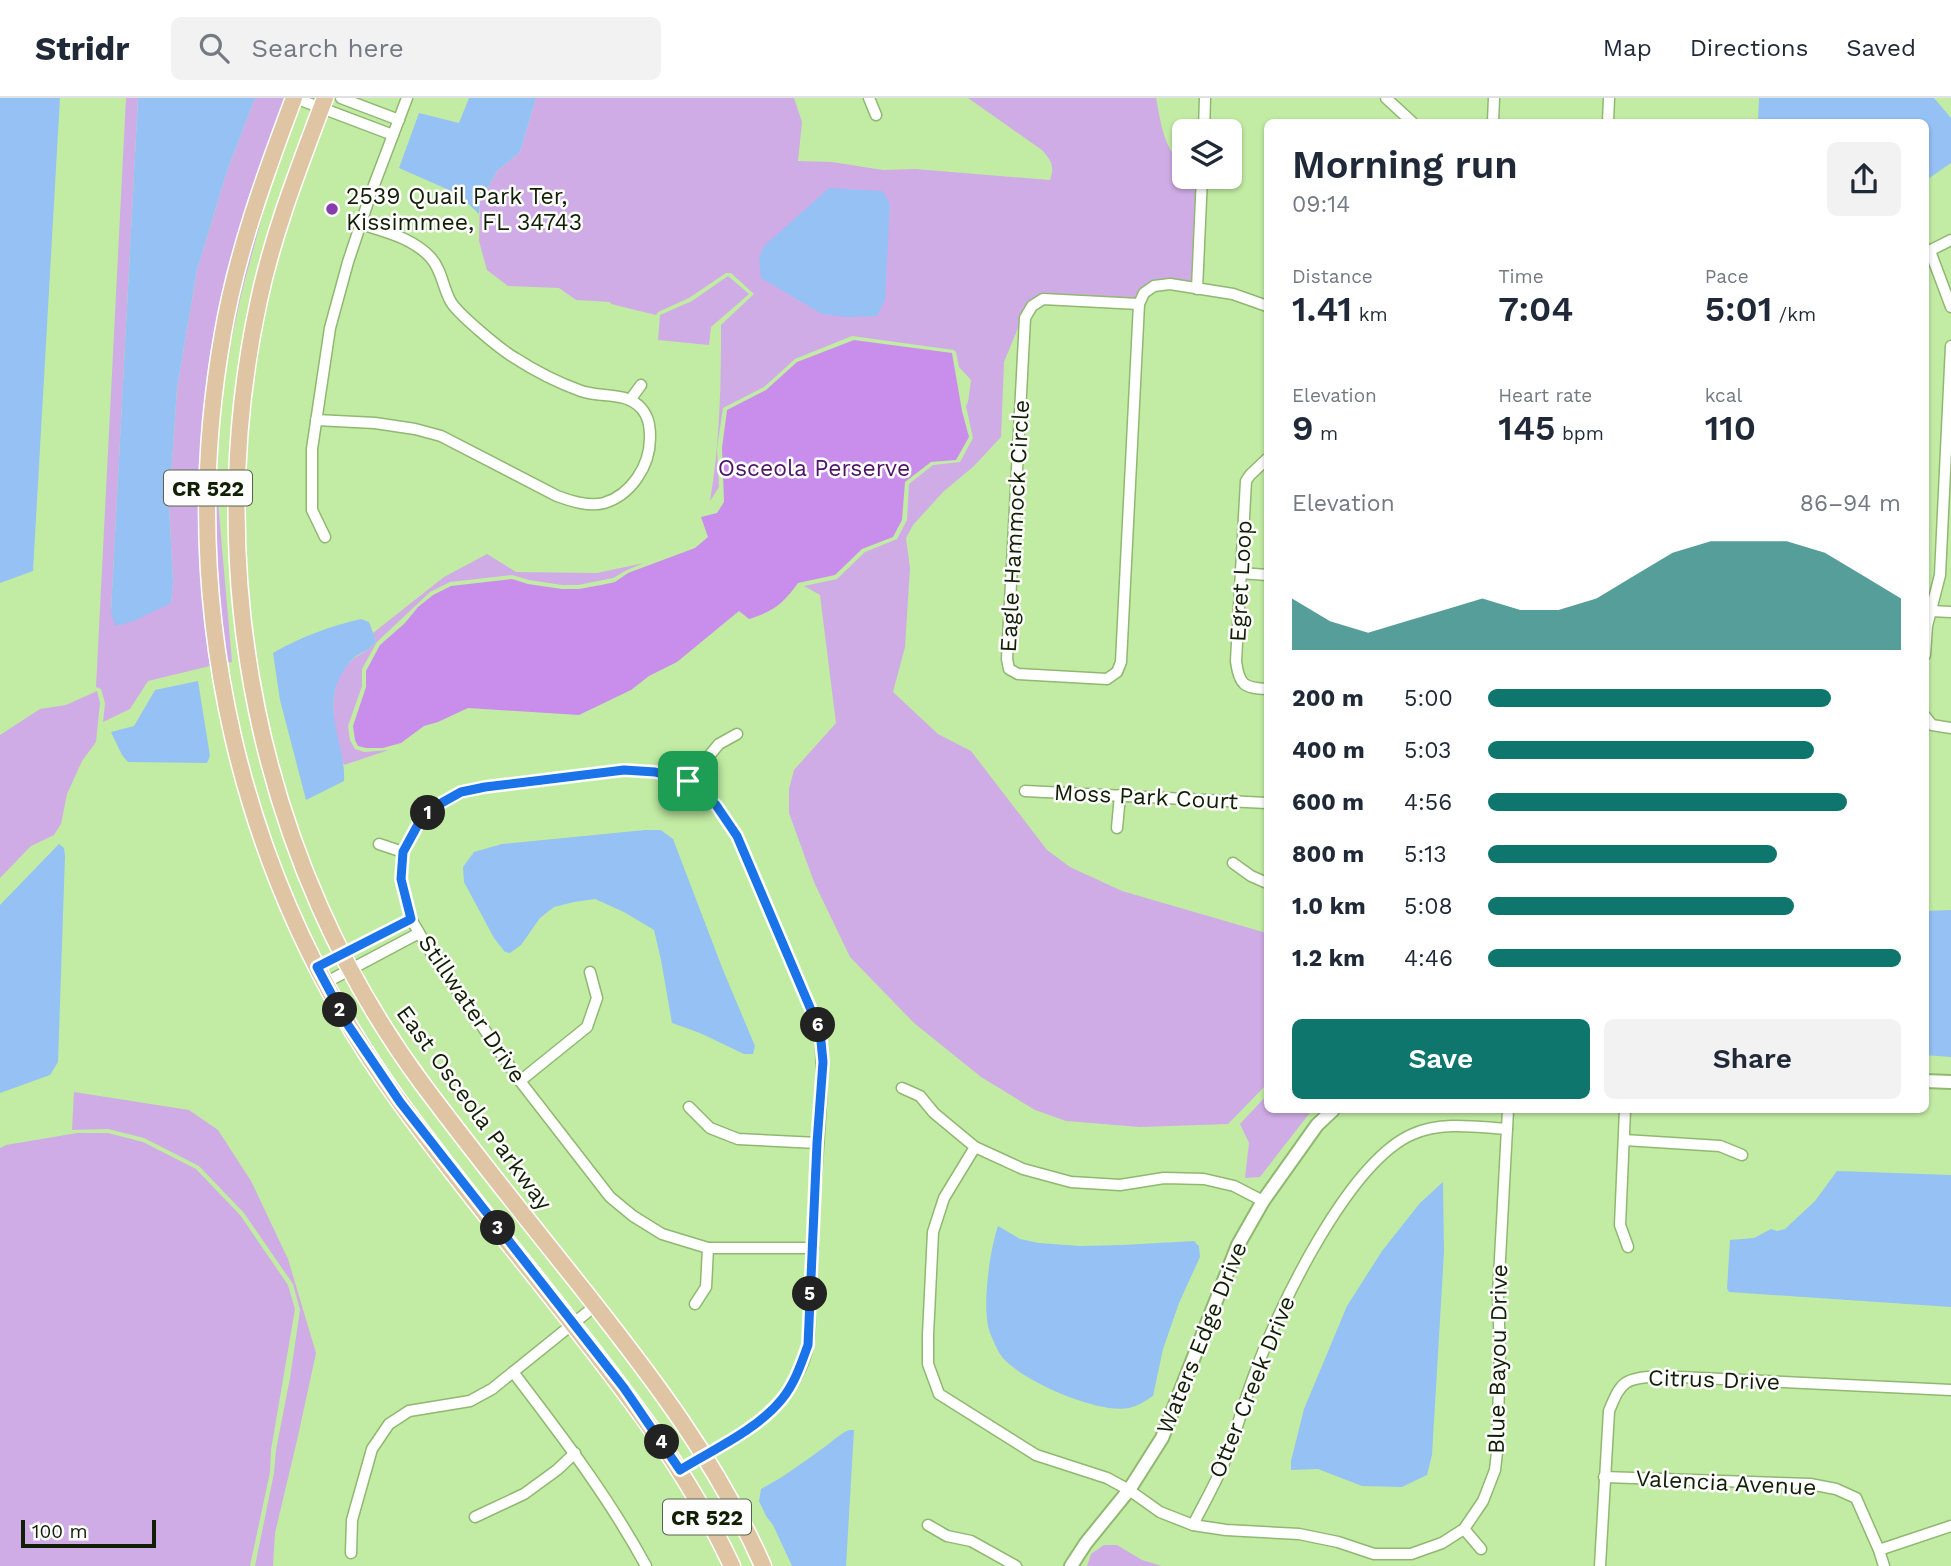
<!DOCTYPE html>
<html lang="en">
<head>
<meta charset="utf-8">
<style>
  :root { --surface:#fff; --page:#f2f2f3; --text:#1f2937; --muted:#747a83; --line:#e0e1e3; --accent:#0f766e }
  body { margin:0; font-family:"Work Sans",sans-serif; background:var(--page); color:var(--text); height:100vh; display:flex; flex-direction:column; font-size:26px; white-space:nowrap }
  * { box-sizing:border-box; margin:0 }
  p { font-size:23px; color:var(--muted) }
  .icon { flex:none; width:38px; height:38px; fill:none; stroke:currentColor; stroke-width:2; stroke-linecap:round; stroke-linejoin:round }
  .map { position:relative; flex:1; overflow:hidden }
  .panel { position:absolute; left:1264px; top:21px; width:665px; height:994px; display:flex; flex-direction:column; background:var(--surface); border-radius:10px; box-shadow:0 2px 5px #0004 }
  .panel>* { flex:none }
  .buttons { position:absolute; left:1172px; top:21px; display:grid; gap:14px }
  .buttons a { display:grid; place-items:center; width:70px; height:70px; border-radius:10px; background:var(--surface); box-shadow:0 2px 5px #0004; font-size:35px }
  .scale { position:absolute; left:21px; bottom:18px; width:135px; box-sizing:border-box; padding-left:7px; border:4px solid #111f04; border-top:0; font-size:19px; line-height:24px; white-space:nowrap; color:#111f04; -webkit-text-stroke:5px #fdfdfd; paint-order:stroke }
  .pin { position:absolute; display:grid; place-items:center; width:60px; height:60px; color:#fff; margin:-30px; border-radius:14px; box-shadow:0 4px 10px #0006 }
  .km { position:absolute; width:35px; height:35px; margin:-18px; border-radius:50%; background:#222; color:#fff; font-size:19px; line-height:35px; text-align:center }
  .round { display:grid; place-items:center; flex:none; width:74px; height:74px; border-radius:10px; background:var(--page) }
  .headline { display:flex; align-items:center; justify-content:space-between; height:119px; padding:0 28px }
  h1 { font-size:38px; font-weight:600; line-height:52px }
  .metrics { display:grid; grid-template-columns:repeat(3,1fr); gap:10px; height:119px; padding:7px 28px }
  .metrics div { display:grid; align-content:center }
  .metrics b { font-size:35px; font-weight:600 }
  .metrics small { font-size:19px; font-weight:400 }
  .metrics p { font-size:19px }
  .chart { height:196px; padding:14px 28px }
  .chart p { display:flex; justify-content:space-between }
  .chart svg { width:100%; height:126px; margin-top:7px; fill:var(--accent); opacity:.7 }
  .action { display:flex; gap:14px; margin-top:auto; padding:14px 28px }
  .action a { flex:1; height:80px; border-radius:10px; background:var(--accent); color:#fff; font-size:28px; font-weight:600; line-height:80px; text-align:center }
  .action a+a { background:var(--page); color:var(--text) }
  ul { padding:0 28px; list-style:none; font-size:23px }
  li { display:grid; grid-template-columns:112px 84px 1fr; align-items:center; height:52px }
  li i { height:18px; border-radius:9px; background:var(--accent) }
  header { display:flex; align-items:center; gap:42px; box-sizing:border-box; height:98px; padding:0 35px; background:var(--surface); border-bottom:2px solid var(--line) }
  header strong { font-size:33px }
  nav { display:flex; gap:38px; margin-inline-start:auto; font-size:24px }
  .search { width:490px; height:63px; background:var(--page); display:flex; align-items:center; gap:18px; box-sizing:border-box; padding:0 24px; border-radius:10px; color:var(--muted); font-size:26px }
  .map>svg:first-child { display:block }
</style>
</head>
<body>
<header>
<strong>Stridr</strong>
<div class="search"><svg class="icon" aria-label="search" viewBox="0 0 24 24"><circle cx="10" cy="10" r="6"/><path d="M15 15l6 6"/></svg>Search here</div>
<nav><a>Map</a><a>Directions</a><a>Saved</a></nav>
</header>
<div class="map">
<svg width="1951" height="1468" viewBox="0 0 1951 1468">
  <rect width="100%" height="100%" fill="#c2eca3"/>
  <g fill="#cface5">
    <polygon points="126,0 138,0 111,514 171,505 173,484 169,408 177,290 197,172 227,73 255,0 288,0 218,232 214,567 148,583 130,611 103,624 105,605 101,591 96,589"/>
    <path d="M536 0H794L802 24 798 63 832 64 883 72 915 71 1050 82C1055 68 1051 62 1042 52L968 0H1156C1160 19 1164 58 1185 64V79H1197L1192 185C1170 181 1147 178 1136 201L1043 197 1027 206 1021 218 1020 225 1004 264 1001 339 974 368 943 394 913 427 906 440 910 470 905 549 893 594 938 636 971 653 1047 752 1070 769 1122 793 1263 834 1267 837V986L1228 1026 1140 1029 1066 1023 1035 1012 981 979 914 925 850 859 814 784 789 715V691L794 672 836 625 820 497 804 488 837 481 865 454 897 441 907 422 909 386 933 367 960 364 973 340 966 308 968 304 971 282 959 269 956 254 954 252 852 238 795 261 764 289 723 310 717 350 719 389 710 403C720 344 721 286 721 227L754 196 731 175H726L689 200 658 214 656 217 611 206 610 204 576 202 559 190 508 188 487 172 479 143 480 104 497 73 520 54Z"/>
    <path d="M282 45 242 193 222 285 216 381 232 564 224 565C197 387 219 213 282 45Z"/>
    <polygon points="728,178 749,196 711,229 709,247 658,242 660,217 692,203"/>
    <path d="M487 456 516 474 597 475 644 465 627 472 613 480 578 487H562L529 482 512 477 450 484 430 494 377 544 362 571V588L348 628 350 642 355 651 364 654 389 652 344 667C334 635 323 590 351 563 359 555 371 553 376 543L373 535 444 479Z"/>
    <polygon points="97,593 100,605 96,644 82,663 67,696 61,726 54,737 31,748 0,780 0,637 40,611 66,607"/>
    <polygon points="74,994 189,1012 218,1032 251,1083 288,1161 316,1255 298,1338 275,1435 273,1468 255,1468 274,1375 276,1352 290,1280 300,1212 293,1186 244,1115 199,1068 144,1040 108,1031 72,1032"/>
    <polygon points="1267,997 1267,1012 1312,1012 1260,1079 1245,1080 1249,1045 1240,1026"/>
    <polygon points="77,1035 108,1035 143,1044 196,1071 240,1117 288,1187 295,1211 271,1352 270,1374 250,1468 0,1468 0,1050 6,1047"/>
    <polygon points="1104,1447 1117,1447 1142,1462 1162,1468 1087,1468 1091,1456"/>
  </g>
  <path fill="#c98eec" d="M854 242 952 255 962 313 969 339 956 362 931 364 905 384 902 422 893 439 862 451 835 477 798 485C783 506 774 513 749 521L739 513 677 564 649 578 631 592 579 617 468 610 438 624 424 628 401 645 383 650H366L358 648 355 642 353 628 366 589V573L380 547 405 525 418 509 433 497 451 488 512 481 528 486 562 491H579L601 487 615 484 628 475 695 450 708 439 701 419 717 415 724 404 722 350 727 312 766 292 797 264Z"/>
  <g fill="#95c1f4">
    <polygon points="0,0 60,0 33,473 0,485"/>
    <polygon points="138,0 255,0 227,73 197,172 177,290 169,408 173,484 171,505 134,523 115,528 111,514"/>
    <polygon points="469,0 536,0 520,54 497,73 480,104 479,116 458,96 399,70 419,15 459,25"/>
    <polygon points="1759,0 1934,0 1951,20 1951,65 1925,83 1925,24 1758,24"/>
    <polygon points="829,90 882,93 890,105 885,202 877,218 846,219 822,216 761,180 759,160 764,148"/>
    <path d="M361 521 369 524 376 543C371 552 363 553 355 559 348 565 343 573 339 581 323 616 346 649 344 683L306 702 280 602 273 555C300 539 331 528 361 521Z"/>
    <polygon points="198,583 210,658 207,665 128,664 122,657 111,634 134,628 155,592"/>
    <polygon points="645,732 661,732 673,741 723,872 755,948 753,956 744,956 700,935 672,925 661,862 654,832 624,814 595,801 574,804 554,809 540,820 521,847 510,855 505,854 494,840 464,784 463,769 474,754 502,746"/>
    <polygon points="59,746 64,750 65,758 58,964 50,977 0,995 0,807"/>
    <polygon points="1951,812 1951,959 1925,957 1925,813"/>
    <polygon points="1837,1073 1951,1077 1951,1209 1729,1194 1727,1190 1730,1142 1754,1140 1771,1131 1777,1133 1785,1131 1815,1103"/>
    <polygon points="1443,1084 1444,1154 1432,1357 1427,1377 1402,1389 1362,1388 1318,1371 1291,1372 1291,1363 1304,1311 1347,1208 1382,1153 1420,1105"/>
    <path d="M998 1128 1020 1141 1039 1145 1080 1148 1122 1147 1194 1143 1199 1148 1200 1159 1179 1205 1163 1251 1153 1298C1145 1303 1138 1308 1129 1310 1098 1316 1022 1283 1002 1259 997 1252 993 1242 990 1235 981 1211 990 1151 998 1128Z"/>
    <path d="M849 1332H854L846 1468H792L773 1427 766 1418 759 1403 761 1391C784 1379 805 1363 826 1348 834 1342 840 1336 849 1332Z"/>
  </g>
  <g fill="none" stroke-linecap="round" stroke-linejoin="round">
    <defs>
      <g id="minor">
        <polyline points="295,0 393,37"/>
        <polyline points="341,0 399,22"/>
        <polyline points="869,0 876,17"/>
        <polyline points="1386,0 1412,24"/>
        <polyline points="1493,24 1494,0"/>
        <polyline points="1608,24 1609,0"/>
        <polyline points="1204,33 1205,0"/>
        <polyline points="1930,153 1951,209"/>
        <polyline points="1925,155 1951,142"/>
        <polyline points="1197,191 1202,79"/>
        <polyline points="1139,206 1043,201 1032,208 1025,220 1007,561 1009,571 1018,576 1107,581 1117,574 1121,564 1139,206 1144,195 1154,188 1170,186 1233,196 1267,208"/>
        <polyline points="630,302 641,287"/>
        <path d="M316 322 375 325 415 331 441 338 557 398C571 403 589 409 604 405 631 397 650 368 650 340 650 329 649 319 641 310 625 293 601 300 581 293 559 285 535 273 515 260 501 252 458 216 451 204 443 191 442 172 431 160 413 140 386 134 361 126"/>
        <path d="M1267 361 1250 377 1246 383 1236 563C1239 587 1244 590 1267 591"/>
        <polyline points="325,439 312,412 312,351 330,230 348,164 371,95 407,0"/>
        <polyline points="1241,475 1267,477"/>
        <polyline points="1931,513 1951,514"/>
        <polyline points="1925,557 1927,528 1940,477 1951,248"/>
        <polyline points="1925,618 1932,627 1951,630"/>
        <polyline points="688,683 719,646 737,636"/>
        <polyline points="1025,693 1267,705"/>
        <polyline points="1117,730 1120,697"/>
        <polyline points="379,746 403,754"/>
        <polyline points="1233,765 1251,778 1267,785"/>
        <polyline points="317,869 411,821"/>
        <polyline points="325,885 419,835"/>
        <polyline points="520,983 587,929 597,900 590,874"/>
        <polyline points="902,990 920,998 934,1015 975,1049 1023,1071 1071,1084 1120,1087 1164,1080 1204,1081 1234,1088 1263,1103"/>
        <polyline points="689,1009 710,1030 738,1041 817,1045"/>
        <polyline points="1625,1012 1620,1127 1628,1149"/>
        <polyline points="1624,1042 1720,1048 1742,1057"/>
        <polyline points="975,1049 944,1100 933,1134 928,1237 928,1266 939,1296 1036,1357 1107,1380 1129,1392 1160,1414 1193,1427 1226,1432 1299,1436 1338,1444 1374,1456 1411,1456 1442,1445 1464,1431 1483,1403 1495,1372 1497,1354 1500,1255 1498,1198 1508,1012"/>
        <polyline points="695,1206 706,1189 708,1150"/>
        <path d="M513 1274C561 1337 608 1398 646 1468"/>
        <path d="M680 1372C718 1349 766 1329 790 1290 798 1277 806 1261 808 1246 811 1232 809 1217 810 1204 812 1172 813 1140 814 1108 817 1051 825 989 820 933L737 738 716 707 688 683 655 674 624 672 485 689 462 694 436 708 421 721 403 754 401 781 411 821 428 850 520 983 610 1099 633 1118 662 1136 708 1150H813"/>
        <polyline points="1604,1379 1810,1386 1836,1391 1856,1400 1879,1452 1884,1468"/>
        <polyline points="475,1419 524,1396 557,1372 575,1355"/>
        <polyline points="928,1427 947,1438 971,1443 1016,1468"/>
        <path d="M1193 1427C1204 1405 1217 1383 1226 1360 1237 1332 1244 1303 1255 1275 1278 1210 1349 1063 1413 1036 1442 1023 1477 1029 1507 1031"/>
        <polyline points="1464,1431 1481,1451"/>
        <polyline points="1879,1452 1951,1428"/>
        <polyline points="351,1455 352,1422 372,1351 389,1326 409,1313 470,1303 492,1291 595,1208"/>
        <path d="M1600 1468 1609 1313C1622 1281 1625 1281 1659 1278L1951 1292"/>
      </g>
      <g id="tertiary">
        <polyline points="1925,983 1951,984"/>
        <polyline points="1071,1468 1086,1445 1129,1392 1162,1340 1238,1147 1263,1103 1317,1027 1333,1012"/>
      </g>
      <g id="primary">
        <path d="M294 0C265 77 237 154 223 235 175 505 238 781 399 1003 453 1078 513 1150 570 1223 632 1302 689 1376 732 1468"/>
        <path d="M325 0C300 67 274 132 259 202 200 473 258 765 424 988 476 1058 531 1126 585 1194 655 1283 717 1364 763 1468"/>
      </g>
    </defs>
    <use href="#minor" stroke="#90b871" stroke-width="13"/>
    <use href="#tertiary" stroke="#90b871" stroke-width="16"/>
    <use href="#primary" stroke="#fff" stroke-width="19"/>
    <use href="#minor" stroke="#fff" stroke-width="10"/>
    <use href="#tertiary" stroke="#fff" stroke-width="12"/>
    <use href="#primary" stroke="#e0c5a4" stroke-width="16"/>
  </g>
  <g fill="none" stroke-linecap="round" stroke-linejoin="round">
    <defs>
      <path id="route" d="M624 672 655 674 688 683 716 707 737 738 820 933 823 964 817 1045 808 1247C801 1266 795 1285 782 1301 757 1332 714 1351 680 1372L624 1290 400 1004 348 927 317 869 411 821 401 781 403 754 421 721 436 708 461 694 485 689Z"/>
    </defs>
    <use href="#route" stroke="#fff" stroke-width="14"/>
    <use href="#route" stroke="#1a73e8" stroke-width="9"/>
  </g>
  <circle fill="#883daf" stroke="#fdfdfd" stroke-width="2.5" cx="332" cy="111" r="7"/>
  <g text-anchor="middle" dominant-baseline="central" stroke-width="5" stroke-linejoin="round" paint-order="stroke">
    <g fill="#fdfdfd" stroke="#58624f" stroke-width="2">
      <rect x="164" y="372.5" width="88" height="35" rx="5"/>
      <rect x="663" y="1401.5" width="88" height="35" rx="5"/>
    </g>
    <g font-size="21" font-weight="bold" fill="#111f04">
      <text x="208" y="390">CR 522</text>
      <text x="707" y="1419">CR 522</text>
    </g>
    <g font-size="23" fill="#111f04" stroke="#fdfdfd" text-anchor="start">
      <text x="346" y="98">2539 Quail Park Ter,<tspan x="346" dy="26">Kissimmee, FL 34743</tspan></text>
    </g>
    <g font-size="23" fill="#4d1468" stroke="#fdfdfd">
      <text x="814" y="370">Osceola Perserve</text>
    </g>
    <g font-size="23" fill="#111f04" stroke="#fdfdfd">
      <text transform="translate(1015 428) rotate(-87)">Eagle Hammock Circle</text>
      <text transform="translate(1241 483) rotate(-87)">Egret Loop</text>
      <text transform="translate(1146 699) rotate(3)">Moss Park Court</text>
      <text transform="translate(472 911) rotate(56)">Stillwater Drive</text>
      <text transform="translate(474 1010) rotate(54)">East Osceola Parkway</text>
      <text transform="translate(1202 1240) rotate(-68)">Waters Edge Drive</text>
      <text transform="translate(1498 1261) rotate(-89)">Blue Bayou Drive</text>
      <text transform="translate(1714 1282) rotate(2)">Citrus Drive</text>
      <text transform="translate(1252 1289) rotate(-68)">Otter Creek Drive</text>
      <text transform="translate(1726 1385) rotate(3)">Valencia Avenue</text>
    </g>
  </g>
</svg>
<div class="buttons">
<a><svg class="icon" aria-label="layers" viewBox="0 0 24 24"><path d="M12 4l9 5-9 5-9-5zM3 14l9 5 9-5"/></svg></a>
</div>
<div class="scale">100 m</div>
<div class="pin" style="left:688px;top:683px;background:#1e9e55"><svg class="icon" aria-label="arrive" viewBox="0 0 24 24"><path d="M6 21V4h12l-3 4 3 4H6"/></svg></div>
<b class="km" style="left:428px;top:715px">1</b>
<b class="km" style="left:340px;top:912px">2</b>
<b class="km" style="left:498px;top:1130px">3</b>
<b class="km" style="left:662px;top:1344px">4</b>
<b class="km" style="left:810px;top:1196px">5</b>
<b class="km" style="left:818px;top:927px">6</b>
<section class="panel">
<div class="headline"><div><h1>Morning run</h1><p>09:14</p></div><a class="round"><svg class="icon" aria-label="share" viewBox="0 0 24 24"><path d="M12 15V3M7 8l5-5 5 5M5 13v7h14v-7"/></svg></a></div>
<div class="metrics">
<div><p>Distance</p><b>1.41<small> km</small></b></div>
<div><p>Time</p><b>7:04</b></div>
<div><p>Pace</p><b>5:01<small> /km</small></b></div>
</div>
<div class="metrics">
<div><p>Elevation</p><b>9<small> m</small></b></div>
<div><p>Heart rate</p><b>145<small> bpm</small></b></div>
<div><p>kcal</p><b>110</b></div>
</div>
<div class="chart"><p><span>Elevation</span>86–94 m</p>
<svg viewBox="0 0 160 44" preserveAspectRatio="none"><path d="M0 44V26L10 34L20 38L30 34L40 30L50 26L60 30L70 30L80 26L90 18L100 10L110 6L120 6L130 6L140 10L150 18L160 26V44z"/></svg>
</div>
<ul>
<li><b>200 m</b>5:00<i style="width:83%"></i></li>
<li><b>400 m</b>5:03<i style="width:79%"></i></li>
<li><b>600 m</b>4:56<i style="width:87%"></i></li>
<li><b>800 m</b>5:13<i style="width:70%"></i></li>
<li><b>1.0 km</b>5:08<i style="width:74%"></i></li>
<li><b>1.2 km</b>4:46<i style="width:100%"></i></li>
</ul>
<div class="action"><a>Save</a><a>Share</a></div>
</section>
</div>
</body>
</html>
